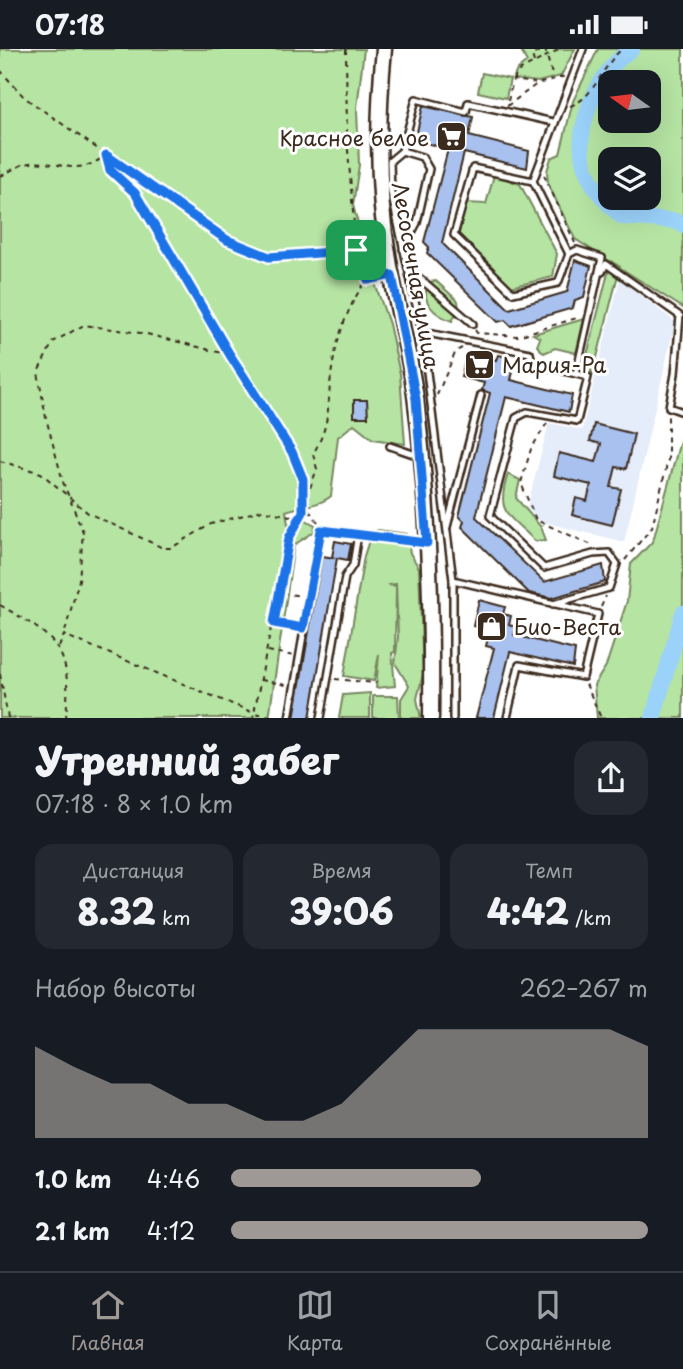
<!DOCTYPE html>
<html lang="ru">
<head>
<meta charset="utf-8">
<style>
  :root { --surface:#171b24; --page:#242831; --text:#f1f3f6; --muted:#9ea1a6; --line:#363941; --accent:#9f9995 }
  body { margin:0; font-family:"Playpen Sans",sans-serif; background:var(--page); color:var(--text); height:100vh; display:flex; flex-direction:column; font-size:26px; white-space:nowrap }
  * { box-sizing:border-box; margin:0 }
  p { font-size:23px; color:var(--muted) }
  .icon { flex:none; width:38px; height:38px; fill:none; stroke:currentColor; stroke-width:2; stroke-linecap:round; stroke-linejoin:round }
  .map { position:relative; height:669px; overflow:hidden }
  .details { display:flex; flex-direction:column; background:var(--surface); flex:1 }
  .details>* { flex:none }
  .needle { width:46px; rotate:284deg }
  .buttons { position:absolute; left:598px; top:21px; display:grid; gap:14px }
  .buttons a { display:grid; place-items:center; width:63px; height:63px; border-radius:14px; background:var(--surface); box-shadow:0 7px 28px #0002; font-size:35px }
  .pin { position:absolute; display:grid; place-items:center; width:60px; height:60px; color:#fff; margin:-30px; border-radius:14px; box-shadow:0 4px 10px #0006 }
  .round { display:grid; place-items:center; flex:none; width:74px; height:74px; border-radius:21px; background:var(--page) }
  .head { display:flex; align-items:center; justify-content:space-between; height:119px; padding:0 35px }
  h1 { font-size:38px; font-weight:800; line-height:52px }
  .metrics { display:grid; grid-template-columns:repeat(3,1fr); gap:10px; height:119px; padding:7px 35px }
  .metrics div { display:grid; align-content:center; border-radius:18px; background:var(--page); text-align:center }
  .metrics b { font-size:35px; font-weight:800 }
  .metrics small { font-size:19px; font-weight:400 }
  .metrics p { font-size:19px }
  .chart { height:196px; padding:14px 35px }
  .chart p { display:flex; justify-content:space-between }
  .chart svg { width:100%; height:126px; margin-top:7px; fill:var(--accent); opacity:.7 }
  ul { padding:0 35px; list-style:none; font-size:23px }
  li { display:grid; grid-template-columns:112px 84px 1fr; align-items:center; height:52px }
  li i { height:18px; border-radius:9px; background:var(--accent) }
  .status { display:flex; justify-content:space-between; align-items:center; height:49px; padding:0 35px; background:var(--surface); direction:ltr }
  .status svg { height:19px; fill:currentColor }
  .tab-bar { display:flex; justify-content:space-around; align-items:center; height:98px; border-top:2px solid var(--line); background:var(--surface); font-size:19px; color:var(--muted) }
  .tab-bar a { display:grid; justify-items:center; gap:4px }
  .tab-bar .selected { color:var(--accent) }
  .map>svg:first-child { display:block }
</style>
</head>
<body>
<div class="status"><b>07:18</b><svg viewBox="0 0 49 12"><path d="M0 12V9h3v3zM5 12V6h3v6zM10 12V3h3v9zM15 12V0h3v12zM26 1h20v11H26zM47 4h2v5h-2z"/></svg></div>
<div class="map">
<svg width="683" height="669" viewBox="0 0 683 669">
  <rect width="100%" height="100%" fill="#fff"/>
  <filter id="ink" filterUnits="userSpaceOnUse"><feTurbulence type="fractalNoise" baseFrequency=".0143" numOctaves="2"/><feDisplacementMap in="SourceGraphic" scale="14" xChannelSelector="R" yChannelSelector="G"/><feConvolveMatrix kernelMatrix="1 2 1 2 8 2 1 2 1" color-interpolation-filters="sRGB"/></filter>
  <g filter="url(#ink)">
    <polygon fill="#e5ecfa" points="620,230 675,273 624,493 539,472 527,459 549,374 582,381"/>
    <g fill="#b5e4a3" stroke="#788760" stroke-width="2" fill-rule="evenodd">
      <path d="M0 0H364L357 59 359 116 353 156 369 217 389 275 400 325 405 395 373 390 354 375 338 388 331 447C320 457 300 457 286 462L288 475 306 471 315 476 314 483 294 496 269 669H0Z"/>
      <polygon points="523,0 575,0 561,27 538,33 513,30 517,21 527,13 521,2"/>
      <path d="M598 0H683V259L575 190 548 135 547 122 551 109 560 105 573 52ZM649 33V72H611V33ZM611 110H649V149H611Z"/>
      <polygon points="482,24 510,30 506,49 478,43"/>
      <polygon points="494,126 520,135 557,205 553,228 511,238 459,185 466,154 486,155"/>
      <polygon points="611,212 620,218 592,328 590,317 585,314"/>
      <path d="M436 232 458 252 459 259 452 272C435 266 419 253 429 233Z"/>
      <polygon points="584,270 576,304 555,299 544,304 537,297 540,289 533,285"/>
      <polygon points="683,381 683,669 597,669 594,636 606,617 627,552 631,515 653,492"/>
      <path d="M508 425 520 431 516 449 541 478 546 491 535 492C508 465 495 464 508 425Z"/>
      <polygon points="378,481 407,485 410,504 419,519 423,625 417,650 421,669 401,669 401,650 409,637 395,614 398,588 396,535 388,536 396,537 395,603 392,604 395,637 376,639 379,605 374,632 344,627 364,507 371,485"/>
      <polygon points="370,644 370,669 339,669 343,646"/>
      <polygon points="373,647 398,647 399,669 373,669"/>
    </g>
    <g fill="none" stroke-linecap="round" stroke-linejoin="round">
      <g stroke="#9bd2fa" stroke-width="16">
        <path d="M632 0C600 19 573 78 584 115 590 136 606 154 622 168L675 172 683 176"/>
        <polyline points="653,669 683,564"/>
      </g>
    </g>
    <g fill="#a8c1ee" stroke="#3b2a1e" stroke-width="2">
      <polygon points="423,57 473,68 469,87 529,102 527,119 464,104 442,194 509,260 567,243 575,211 591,217 584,248 575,251 573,259 511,277 505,271 498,273 427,204 429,198 424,193 448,100 415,91"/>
      <polygon points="467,304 496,311 498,306 508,308 505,321 513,323 511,331 572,346 569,363 506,348 476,468 544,533 603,516 605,533 552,549 529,544 462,478 464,472 459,467 490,344 482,341 484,334 461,328"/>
      <polygon points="354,351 367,351 368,368 354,368"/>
      <polygon points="594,375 634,385 626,420 616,418 611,438 621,440 612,476 572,466 576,449 587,452 591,436 554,427 559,404 596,413 601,395 590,392"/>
      <polygon points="335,492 351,495 348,511 337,509 310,669 294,669 322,507 335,509 332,508"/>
      <polygon points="479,551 505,558 503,565 511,567 509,576 516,578 514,586 575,601 573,618 510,603 494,669 476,669 494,599 486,597 488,589 479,587 481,579 473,577"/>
    </g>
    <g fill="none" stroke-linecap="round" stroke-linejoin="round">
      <defs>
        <g id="lane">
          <polyline points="402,102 416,50 466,63 468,54 553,73"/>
          <polyline points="533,132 473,119 454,186 513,244 558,234 569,205"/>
          <polyline points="403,200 417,174 429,120 422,108 402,102 390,112 391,143 422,283 453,531 453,669"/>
          <polyline points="409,220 473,275"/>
          <polyline points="602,223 606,215 680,267 675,325 669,358 683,363"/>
          <polyline points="422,283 530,304 532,314 588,328 577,372 527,363 516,369 490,467 544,519 593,505 609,504 617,515 609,539 553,555"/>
          <polyline points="576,325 602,209 577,201 569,205 533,132 583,0"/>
          <polyline points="390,397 419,407"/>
          <polyline points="447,478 481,346"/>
          <polyline points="453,531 598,565 583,628 519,616 507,669"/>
          <polyline points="289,669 321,481 427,494"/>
          <polyline points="321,669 345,528 353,516 358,485"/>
        </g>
        <path id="secondary" d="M384 0C377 71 376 140 389 211 396 256 409 300 415 346 429 452 432 562 431 669"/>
      </defs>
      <use href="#lane" stroke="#3b2a1e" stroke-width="10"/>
      <use href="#secondary" stroke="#3b2a1e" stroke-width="19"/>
      <g stroke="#3b2a1e" stroke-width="2" stroke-dasharray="5 5" stroke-linecap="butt">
        <polyline points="346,0 347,89 356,200"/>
        <polyline points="545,0 553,29"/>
        <polyline points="534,13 532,6 544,0"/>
        <polyline points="0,21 24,48 227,191 269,207 356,201 368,231 379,228"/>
        <polyline points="513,31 519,22 560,0"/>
        <polyline points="508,52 513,31 535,34"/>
        <polyline points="507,57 537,35 566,27"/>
        <path d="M570 57C595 49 602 16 622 0"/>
        <polyline points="544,126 575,194"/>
        <path d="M0 127C8 124 17 117 25 115 56 108 75 131 106 106L110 121 135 144 230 306 147 285 84 276 53 293 38 323 46 369 63 433 83 483 79 531 64 586"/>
        <polyline points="475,281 477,284 518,287 580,268"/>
        <polyline points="437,346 456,302 462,299"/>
        <polyline points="547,374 531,400 521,434 536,471 594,497"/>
        <polyline points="0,412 41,424 88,464 163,499 171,499 211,475 262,461 290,467 303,463 303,430 292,403 231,307"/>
        <path d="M318 473 304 455 317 420 313 405C331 374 327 359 331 327 335 295 347 256 367 231"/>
        <polyline points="625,511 652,478 668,411 668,367"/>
        <polyline points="282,544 301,547"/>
        <path d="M0 556C58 590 72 598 66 669"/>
        <polyline points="601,558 606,547"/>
        <polyline points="274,574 296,578"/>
        <polyline points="59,598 64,586 254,664 253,669"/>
        <polyline points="268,602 294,607"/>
        <polyline points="0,625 8,669"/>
        <polyline points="335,630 376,634"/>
        <polyline points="261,631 286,636"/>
        <polyline points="586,635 601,669"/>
        <polyline points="86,669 88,669"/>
        <polyline points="281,669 254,664 289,489 302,465"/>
      </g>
      <use href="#lane" stroke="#fff" stroke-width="5"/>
      <use href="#secondary" stroke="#fff" stroke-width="14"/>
    </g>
  </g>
  <g fill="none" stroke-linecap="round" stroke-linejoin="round" filter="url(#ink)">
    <defs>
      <polygon id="route" points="106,106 227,191 269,208 356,201 368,231 392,226 416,350 427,494 321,481 303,579 274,574 289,489 303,463 303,430 292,403 230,306 135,144 110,121"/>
    </defs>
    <use href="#route" stroke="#fff" stroke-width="14"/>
    <use href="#route" stroke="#1a73e8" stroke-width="9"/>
  </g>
  <defs>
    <symbol id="supermarket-square" viewBox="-11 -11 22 22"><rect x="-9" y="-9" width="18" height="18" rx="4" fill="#3b2a1e" stroke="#fff"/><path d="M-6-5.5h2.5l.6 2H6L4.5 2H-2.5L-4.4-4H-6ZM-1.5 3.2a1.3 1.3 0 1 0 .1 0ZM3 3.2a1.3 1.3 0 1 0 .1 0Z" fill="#fff"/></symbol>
    <symbol id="shop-square" viewBox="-11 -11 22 22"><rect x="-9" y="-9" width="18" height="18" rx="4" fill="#3b2a1e" stroke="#fff"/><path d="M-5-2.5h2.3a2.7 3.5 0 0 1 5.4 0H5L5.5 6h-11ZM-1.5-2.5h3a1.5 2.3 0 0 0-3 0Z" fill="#fff"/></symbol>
  </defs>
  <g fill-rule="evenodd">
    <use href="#supermarket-square" x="434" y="70" width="35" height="35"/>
    <use href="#supermarket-square" x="462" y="298" width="35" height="35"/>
    <use href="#shop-square" x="474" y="560" width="35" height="35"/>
  </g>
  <g text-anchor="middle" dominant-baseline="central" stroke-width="6" stroke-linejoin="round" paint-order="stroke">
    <g font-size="21" fill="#3b2a1e" stroke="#fff" text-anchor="start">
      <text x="429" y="88" text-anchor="end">Красное белое</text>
      <text x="502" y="315">Мария-Ра</text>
      <text x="514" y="577">Био-Веста</text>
    </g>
    <g font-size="21" fill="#3b2a1e" stroke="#fff">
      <text transform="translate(417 226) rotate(80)">Лесосечная улица</text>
    </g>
  </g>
</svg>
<div class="buttons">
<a><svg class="needle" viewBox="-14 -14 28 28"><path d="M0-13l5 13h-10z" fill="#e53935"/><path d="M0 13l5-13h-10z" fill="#9ea1a6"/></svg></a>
<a><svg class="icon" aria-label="layers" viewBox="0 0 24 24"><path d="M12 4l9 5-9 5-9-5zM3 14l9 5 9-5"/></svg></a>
</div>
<div class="pin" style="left:356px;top:201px;background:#1e9e55"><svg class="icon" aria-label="arrive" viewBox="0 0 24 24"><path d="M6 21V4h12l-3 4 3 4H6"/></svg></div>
</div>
<section class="details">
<div class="head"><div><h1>Утренний забег</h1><p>07:18 · 8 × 1.0 km</p></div><a class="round"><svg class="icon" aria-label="share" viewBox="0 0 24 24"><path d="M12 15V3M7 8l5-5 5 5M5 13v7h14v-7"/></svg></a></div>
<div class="metrics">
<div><p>Дистанция</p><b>8.32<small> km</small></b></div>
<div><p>Время</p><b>39:06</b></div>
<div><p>Темп</p><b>4:42<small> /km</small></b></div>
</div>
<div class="chart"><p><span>Набор высоты</span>262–267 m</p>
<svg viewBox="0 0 160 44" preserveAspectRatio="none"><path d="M0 44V12L10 19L20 25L30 25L40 32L50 32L60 38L70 38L80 32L90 19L100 6L110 6L120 6L130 6L140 6L150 6L160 12V44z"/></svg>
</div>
<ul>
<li><b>1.0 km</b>4:46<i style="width:60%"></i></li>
<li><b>2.1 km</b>4:12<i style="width:100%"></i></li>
</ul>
</section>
<nav class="tab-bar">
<a class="selected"><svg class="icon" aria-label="home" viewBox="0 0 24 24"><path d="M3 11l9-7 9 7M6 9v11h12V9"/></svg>Главная</a>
<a><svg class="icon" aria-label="map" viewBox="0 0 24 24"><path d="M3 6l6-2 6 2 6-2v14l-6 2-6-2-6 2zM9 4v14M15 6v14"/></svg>Карта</a>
<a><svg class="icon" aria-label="saved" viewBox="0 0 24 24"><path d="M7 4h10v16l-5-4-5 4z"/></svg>Сохранённые</a>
</nav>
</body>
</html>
